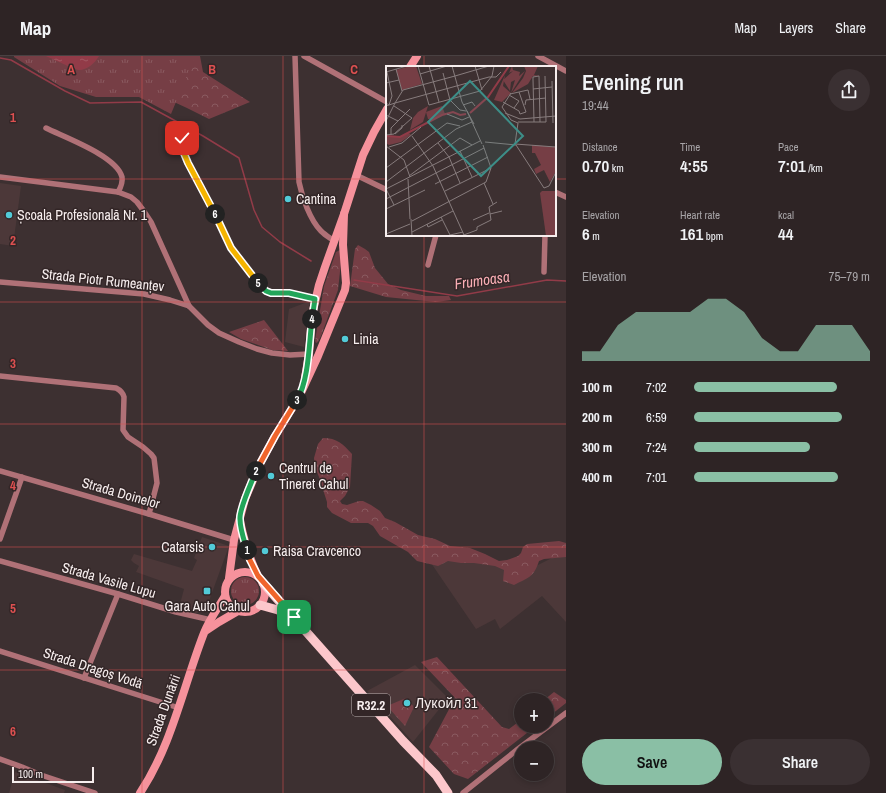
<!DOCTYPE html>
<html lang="en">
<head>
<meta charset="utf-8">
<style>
  :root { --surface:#2e2425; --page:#3a3032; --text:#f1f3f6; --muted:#a7a4a7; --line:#494142; --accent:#8abfa5 }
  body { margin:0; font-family:"Archivo Narrow",sans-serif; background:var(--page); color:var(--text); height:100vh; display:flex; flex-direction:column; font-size:15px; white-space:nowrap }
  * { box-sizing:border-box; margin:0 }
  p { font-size:13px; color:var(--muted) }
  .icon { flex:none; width:22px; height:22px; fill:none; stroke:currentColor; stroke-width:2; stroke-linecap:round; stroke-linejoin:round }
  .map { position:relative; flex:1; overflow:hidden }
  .drawer { display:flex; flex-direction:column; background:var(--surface); width:320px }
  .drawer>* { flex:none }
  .tools { position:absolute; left:514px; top:637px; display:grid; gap:8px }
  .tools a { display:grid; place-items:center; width:40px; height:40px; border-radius:50%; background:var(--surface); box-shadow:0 2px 6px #0003,0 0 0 1px var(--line); font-size:20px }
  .scale { position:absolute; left:12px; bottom:10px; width:82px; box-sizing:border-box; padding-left:4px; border:2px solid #f7eeee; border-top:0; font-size:11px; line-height:14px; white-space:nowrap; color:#f7eeee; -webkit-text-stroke:3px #332627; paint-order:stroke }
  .pin { position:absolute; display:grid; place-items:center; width:34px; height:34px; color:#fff; margin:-17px; border-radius:8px; box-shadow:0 2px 6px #0006 }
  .km { position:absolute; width:20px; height:20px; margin:-10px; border-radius:50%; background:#222; color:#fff; font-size:11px; line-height:20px; text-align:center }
  .round { display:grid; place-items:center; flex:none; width:42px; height:42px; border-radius:21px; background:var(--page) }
  .headline { display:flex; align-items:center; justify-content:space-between; height:68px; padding:0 16px }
  h1 { font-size:22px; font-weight:600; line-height:30px }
  .figures { display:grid; grid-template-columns:repeat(3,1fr); gap:6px; height:68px; padding:4px 16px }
  .figures div { display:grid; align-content:center }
  .figures b { font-size:17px; font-weight:600 }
  .figures small { font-size:11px; font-weight:400 }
  .figures p { font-size:11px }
  .chart { height:112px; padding:8px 16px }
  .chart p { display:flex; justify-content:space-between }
  .chart svg { width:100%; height:72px; margin-top:4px; fill:var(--accent); opacity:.7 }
  .button { display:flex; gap:8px; margin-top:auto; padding:8px 16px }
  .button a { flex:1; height:46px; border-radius:24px; background:var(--accent); color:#111; font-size:16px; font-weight:600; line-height:46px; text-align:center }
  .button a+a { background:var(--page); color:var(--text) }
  ul { padding:0 16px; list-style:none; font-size:13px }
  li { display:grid; grid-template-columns:64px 48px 1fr; align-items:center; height:30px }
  li i { height:10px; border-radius:5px; background:var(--accent) }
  header { display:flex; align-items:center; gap:24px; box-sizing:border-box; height:56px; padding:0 20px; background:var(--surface); border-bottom:1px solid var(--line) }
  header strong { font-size:19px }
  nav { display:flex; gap:22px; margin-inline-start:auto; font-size:14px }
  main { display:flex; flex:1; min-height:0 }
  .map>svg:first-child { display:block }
</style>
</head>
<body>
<header>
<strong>Map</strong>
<nav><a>Map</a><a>Layers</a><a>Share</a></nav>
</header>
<main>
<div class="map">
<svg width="566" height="737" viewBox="0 0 566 737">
  <defs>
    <pattern id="forest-crowns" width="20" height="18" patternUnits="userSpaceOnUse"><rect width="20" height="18" fill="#763e45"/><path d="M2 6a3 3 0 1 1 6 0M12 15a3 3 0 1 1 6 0" fill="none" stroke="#8a5a60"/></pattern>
    <pattern id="park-tufts" width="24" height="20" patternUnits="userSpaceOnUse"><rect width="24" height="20" fill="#763e45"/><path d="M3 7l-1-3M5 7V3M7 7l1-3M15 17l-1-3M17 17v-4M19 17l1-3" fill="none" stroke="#8a5a60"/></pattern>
    <pattern id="water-ripples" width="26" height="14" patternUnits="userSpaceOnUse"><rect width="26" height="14" fill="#923b48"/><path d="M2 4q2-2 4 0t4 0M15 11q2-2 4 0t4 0" fill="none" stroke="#a25863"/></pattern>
  </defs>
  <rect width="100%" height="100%" fill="#3d3031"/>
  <g fill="#4c3839">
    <polygon points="0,127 21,130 13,190 0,188"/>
    <polygon points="310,245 304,291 285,286 289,253"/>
    <polygon points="202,481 229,490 205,556 196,557 179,552 184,533 136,516 139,510 134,507 131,504 134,498 192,515 197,504 194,502"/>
    <polygon points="566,495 566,566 542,540 500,573 495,563 476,573 431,507 461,501 530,513"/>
    <polygon points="415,609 448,642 413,686 367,635"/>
    <polygon points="15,716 65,734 64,737 9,737"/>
  </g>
  <g fill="url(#forest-crowns)">
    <polygon points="118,0 200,0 203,16 250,46 209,63 187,52 111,17"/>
    <polygon points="358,189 365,193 369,196 375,212 388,228 401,234 426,240 449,240 451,244 436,246 386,241 350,230 355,193"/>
    <polygon points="340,194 342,197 338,234 321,280 318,286 316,287 315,285 324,230 336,196"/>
    <polygon points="264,264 288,295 272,294 241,283 229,276"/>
    <path d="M323 382C337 382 343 388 352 398L350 431 345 440 340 445 342 448 347 449 359 445H363L371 449 380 455 385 462 395 466 418 479 435 483 450 490 470 492 485 498 499 505 507 504 518 500 521 497 523 491 527 488 559 485 566 487V501L544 503 539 505C534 521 528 522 514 529L503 525 504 514 495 510 474 507H461L448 505 438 510 417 505 408 496 380 480 373 470 368 467H351L332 457 327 451V446L319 421 315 411 314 402 318 388Z"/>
    <polygon points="437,601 502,671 509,673 521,664 521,670 536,670 468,723 454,718 429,691 455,642 421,606"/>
    <polygon points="554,636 566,644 566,647 547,662 547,644 544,644"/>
    <polygon points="406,642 414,651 405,670 387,650"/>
  </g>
  <g fill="url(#park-tufts)">
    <polygon points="14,0 195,0 171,58 139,41 96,41 60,30 14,1"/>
    <circle cx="245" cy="535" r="14"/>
  </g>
  <path fill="url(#water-ripples)" d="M46 0H99C95 7 87 14 79 14 73 13 53 3 46 0Z"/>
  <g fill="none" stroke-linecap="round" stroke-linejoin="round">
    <g stroke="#923b48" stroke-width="1.5">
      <polyline points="0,2 11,4 65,35 90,47 141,46 203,80 239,102 254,154 262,171 280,186 311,205"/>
      <polyline points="354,224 457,240 547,224 566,225"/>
    </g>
    <g stroke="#b07177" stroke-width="5.5">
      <path d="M295 0 299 126C302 141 310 164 321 175 325 179 330 182 334 185"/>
      <polyline points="304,0 387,46"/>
      <polyline points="538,0 566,15"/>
      <path d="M46 72C64 81 117 100 122 121 123 127 121 131 118 136"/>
      <path d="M184 74C181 89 182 93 188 107L231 192 262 231 266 235 271 237H289L315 243"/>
      <polyline points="356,119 387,134"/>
      <polyline points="0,121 118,136 131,141 137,146 143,154 151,166 189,250"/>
      <polyline points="555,136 566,141"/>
      <polyline points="428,209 436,179"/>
      <polyline points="544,216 545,179"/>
      <polyline points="0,226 144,238 170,244 189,250 208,269 219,277 239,286 257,293 272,297 290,299 309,298"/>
      <path d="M0 320 116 332C120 334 123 337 124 341L123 374 128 381 143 391 151 398 154 402 157 427 149 458"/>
      <polyline points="0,415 149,458 234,484"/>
      <polyline points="0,483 22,421"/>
      <polyline points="0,505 118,538 176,556 211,564"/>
      <polyline points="0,595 179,652"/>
      <polyline points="84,622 118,538"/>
      <polyline points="0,703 22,711 41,719 95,737"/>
      <polyline points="463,737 518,693 566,657"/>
    </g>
    <g stroke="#f6929c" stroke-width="8">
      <polyline points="410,11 417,0"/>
      <polyline points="305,322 309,298 312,259 319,229 325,211 344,158 363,99 374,76 387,53"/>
      <path d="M240 465C244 484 249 502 258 520"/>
      <circle cx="245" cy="536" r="20"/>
      <polyline points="229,522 234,484 245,443 253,424 257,413 275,380 299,341 318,300 345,234 346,227 343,189 344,158"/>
      <polyline points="207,574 219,566 238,555"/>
      <path d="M140 737C172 689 183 631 204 577 209 564 218 552 225 540"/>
    </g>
    <g stroke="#fcc7cb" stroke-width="9">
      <polyline points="263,527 403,685 436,719 448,737"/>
      <polyline points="260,549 278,554 290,559"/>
    </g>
  </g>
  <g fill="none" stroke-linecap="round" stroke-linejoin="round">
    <defs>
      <polyline id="split-1" points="247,494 250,504 258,520 294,561"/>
      <path id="split-2" d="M247 494C244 484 240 473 240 463 239 453 252 426 256 415"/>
      <polyline id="split-3" points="256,415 275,380 297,344"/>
      <path id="split-4" d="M297 344C309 324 309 287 312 263"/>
      <polyline id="split-5" points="258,227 266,235 271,237 289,237 315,243 312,263"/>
      <polyline id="split-6" points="215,158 231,192 258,227"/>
      <polyline id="split-7" points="182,82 182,88 183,95 188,107 215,158"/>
    </defs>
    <use href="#split-1" stroke="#fff" stroke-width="8"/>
    <use href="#split-2" stroke="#fff" stroke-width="8"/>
    <use href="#split-3" stroke="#fff" stroke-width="8"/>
    <use href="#split-4" stroke="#fff" stroke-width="8"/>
    <use href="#split-5" stroke="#fff" stroke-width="8"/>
    <use href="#split-6" stroke="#fff" stroke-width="8"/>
    <use href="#split-7" stroke="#fff" stroke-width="8"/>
    <use href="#split-1" stroke="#f0652b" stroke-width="5"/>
    <use href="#split-2" stroke="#22a559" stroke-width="5"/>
    <use href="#split-3" stroke="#f0652b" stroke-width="5"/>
    <use href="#split-4" stroke="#22a559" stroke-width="5"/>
    <use href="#split-5" stroke="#22a559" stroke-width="5"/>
    <use href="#split-6" stroke="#f5b400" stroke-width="5"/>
    <use href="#split-7" stroke="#f5b400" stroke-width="5"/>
  </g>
  <path fill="none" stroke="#dd5050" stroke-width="1" stroke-opacity="0.55" d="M142 0V737M283 0V737M424 0V11M0 123H387M555 123H566M424 179V737M0 246H566M0 368H566M0 491H566M0 614H566"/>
  <g fill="#52cbd8" stroke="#332627" stroke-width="1.5">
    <circle cx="288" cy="143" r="4"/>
    <circle cx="9" cy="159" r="4"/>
    <circle cx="345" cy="283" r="4"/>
    <circle cx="271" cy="420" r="4"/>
    <circle cx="212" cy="491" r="4"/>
    <circle cx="265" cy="495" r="4"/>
    <rect x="203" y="531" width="8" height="8" rx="2"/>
    <circle cx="407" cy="647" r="4"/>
  </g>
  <g text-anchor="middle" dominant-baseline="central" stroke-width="3" stroke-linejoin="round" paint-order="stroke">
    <rect fill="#332627" stroke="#bcb2b2" stroke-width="1" x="352" y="638" width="38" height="22" rx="3"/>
    <g font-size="13" font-weight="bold" fill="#f7eeee">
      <text x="371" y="649">R32.2</text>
    </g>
    <g font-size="14" fill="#f7eeee" stroke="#332627" text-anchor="start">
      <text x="296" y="143">Cantina</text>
      <text x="17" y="159">Școala Profesională Nr. 1</text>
      <text x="353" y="283">Linia</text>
      <text x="279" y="412">Centrul de<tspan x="279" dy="16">Tineret Cahul</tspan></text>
      <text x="204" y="491" text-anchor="end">Catarsis</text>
      <text x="273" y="495">Raisa Cravcenco</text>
      <text x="207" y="550" text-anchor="middle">Gara Auto Cahul</text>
      <text x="415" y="647">Лукойл 31</text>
    </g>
    <g font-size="14" fill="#f7eeee" stroke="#332627">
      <text transform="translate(103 224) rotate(6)">Strada Piotr Rumeanțev</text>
      <text transform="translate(121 437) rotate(16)">Strada Doinelor</text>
      <text transform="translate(109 524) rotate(16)">Strada Vasile Lupu</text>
      <text transform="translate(93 612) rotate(18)">Strada Dragoș Vodă</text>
      <text transform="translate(163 654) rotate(-70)">Strada Dunării</text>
    </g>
    <g font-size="15" font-style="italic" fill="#faaeb5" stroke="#332627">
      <text transform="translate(482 224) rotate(-8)">Frumoasa</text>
    </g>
  </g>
  <g transform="translate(386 10)">
    <rect width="170" height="170" fill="#3d3031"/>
    <path d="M119 9 117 20 125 27 116 36 108 34Z" fill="#763e45"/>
    <path d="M138 0H152L148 9H155L147 10 142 18 126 27 137 12 140 5ZM42 40 37 56 24 64 27 52 32 46ZM23 67 25 69 15 76 3 79 0 77V70L14 71ZM146 79 170 81V105L164 116 158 104 150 108 148 103 155 99 149 87H146Z" fill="#763e45"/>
    <path d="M156 125H170V170H160L154 127Z" fill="#763e45"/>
    <path d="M24 0H30L36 18 16 24 10 4ZM56 40 59 48 49 53H42L40 46Z" fill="#763e45"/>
    <path d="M126 0 127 4 134 6 133 10 139 5 138 2 139 5 125 27 129 14 125 16 124 25 117 14 127 5 123 7Z" fill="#763e45"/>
    <path fill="none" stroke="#923b48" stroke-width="2" d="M84 47 102 31 123 0M1 70 14 71 56 49 67 46 74 49 80 48"/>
    <path fill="none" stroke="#877c7d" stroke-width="1" d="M32 0 43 39 94 25 106 10 108 0M43 0 53 36M66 0 76 36 88 58M89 0 96 24M10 3 16 25M0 6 21 0M57 7 64 34 74 44 80 45M34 8 61 0M69 10 103 0M166 15 167 57M0 17 13 14M147 23 166 21M133 26 140 46 134 48M125 27 116 41 125 54 132 57 129 78 170 81M124 28 142 24 144 33M123 29 133 35 128 42M117 36 133 45 134 48M0 37 3 39 6 30 1 6M77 39 86 36 89 40M139 39 140 34 160 32M0 40 9 37 17 24 69 10M81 45 96 78M119 47 134 53 170 50M61 48 76 54 83 51M0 49 12 55M0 55 9 37 103 11H110L115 6M132 56H160L159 10M148 56 147 13V11L153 10 154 56M9 68 16 62V59M0 69 8 68 26 52 8 40M5 69V62L24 43M26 70 47 100 78 169M99 76 130 79 158 122 163 120 170 106M52 77 63 91 74 117M0 80 18 94 24 111M3 81 16 77 35 61M74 85 86 111M0 102 61 57 74 60M23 110 74 72 86 79M22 113 24 153M0 116 70 63 86 56M98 117 107 138M49 118 102 91M0 123 94 75M0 123 8 139M59 125 105 102M0 133 98 82M0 143 39 124M104 148 116 145M55 151 64 169 77 166M25 153 26 170M87 154 103 147M26 155 100 116 105 102 97 79M41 158 42 161 56 154M26 166 67 145M0 168 24 158M75 170 91 164V161L105 154 103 141 111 136"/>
    <path fill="#3d8e88" fill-opacity="0.15" stroke="#3d8e88" stroke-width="2" d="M84 15 137 70 95 110 42 56Z"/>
    <rect width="170" height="170" fill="none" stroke="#f7eeee" stroke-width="2"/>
  </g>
  <g font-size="13" text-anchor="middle" font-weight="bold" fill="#dd5050" stroke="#332627" stroke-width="3" stroke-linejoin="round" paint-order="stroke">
    <text x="71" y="18">A</text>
    <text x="212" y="18">B</text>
    <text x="354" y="18">C</text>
    <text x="13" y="66">1</text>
    <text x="13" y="189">2</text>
    <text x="13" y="312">3</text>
    <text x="13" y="434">4</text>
    <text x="13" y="557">5</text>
    <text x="13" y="680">6</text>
  </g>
</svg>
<div class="tools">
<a>+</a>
<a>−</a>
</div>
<div class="scale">100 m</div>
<div class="pin" style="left:294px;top:561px;background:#1e9e55"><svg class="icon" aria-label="arrive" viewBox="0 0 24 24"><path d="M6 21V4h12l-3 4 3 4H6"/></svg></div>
<div class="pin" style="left:182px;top:82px;background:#d93025"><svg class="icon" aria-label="check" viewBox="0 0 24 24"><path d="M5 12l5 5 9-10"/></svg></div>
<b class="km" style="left:247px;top:494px">1</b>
<b class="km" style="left:256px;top:415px">2</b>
<b class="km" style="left:297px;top:344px">3</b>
<b class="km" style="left:312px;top:263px">4</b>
<b class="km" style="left:258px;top:227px">5</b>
<b class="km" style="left:215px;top:158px">6</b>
</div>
<section class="drawer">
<div class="headline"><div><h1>Evening run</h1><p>19:44</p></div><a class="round"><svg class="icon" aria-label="share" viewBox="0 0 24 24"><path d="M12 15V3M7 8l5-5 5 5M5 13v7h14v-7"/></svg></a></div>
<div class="figures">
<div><p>Distance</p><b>0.70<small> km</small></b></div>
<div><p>Time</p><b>4:55</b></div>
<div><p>Pace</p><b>7:01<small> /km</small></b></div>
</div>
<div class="figures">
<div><p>Elevation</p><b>6<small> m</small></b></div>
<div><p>Heart rate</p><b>161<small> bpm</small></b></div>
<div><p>kcal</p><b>44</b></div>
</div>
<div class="chart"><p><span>Elevation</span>75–79 m</p>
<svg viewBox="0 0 160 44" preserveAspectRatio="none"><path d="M0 44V38L10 38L20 22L30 14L40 14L50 14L60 14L70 6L80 6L90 14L100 30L110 38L120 38L130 22L140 22L150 22L160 38V44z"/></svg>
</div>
<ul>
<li><b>100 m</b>7:02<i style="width:81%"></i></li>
<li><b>200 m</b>6:59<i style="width:84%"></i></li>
<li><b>300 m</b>7:24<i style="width:66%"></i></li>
<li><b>400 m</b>7:01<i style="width:82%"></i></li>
</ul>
<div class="button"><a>Save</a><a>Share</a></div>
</section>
</main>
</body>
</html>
